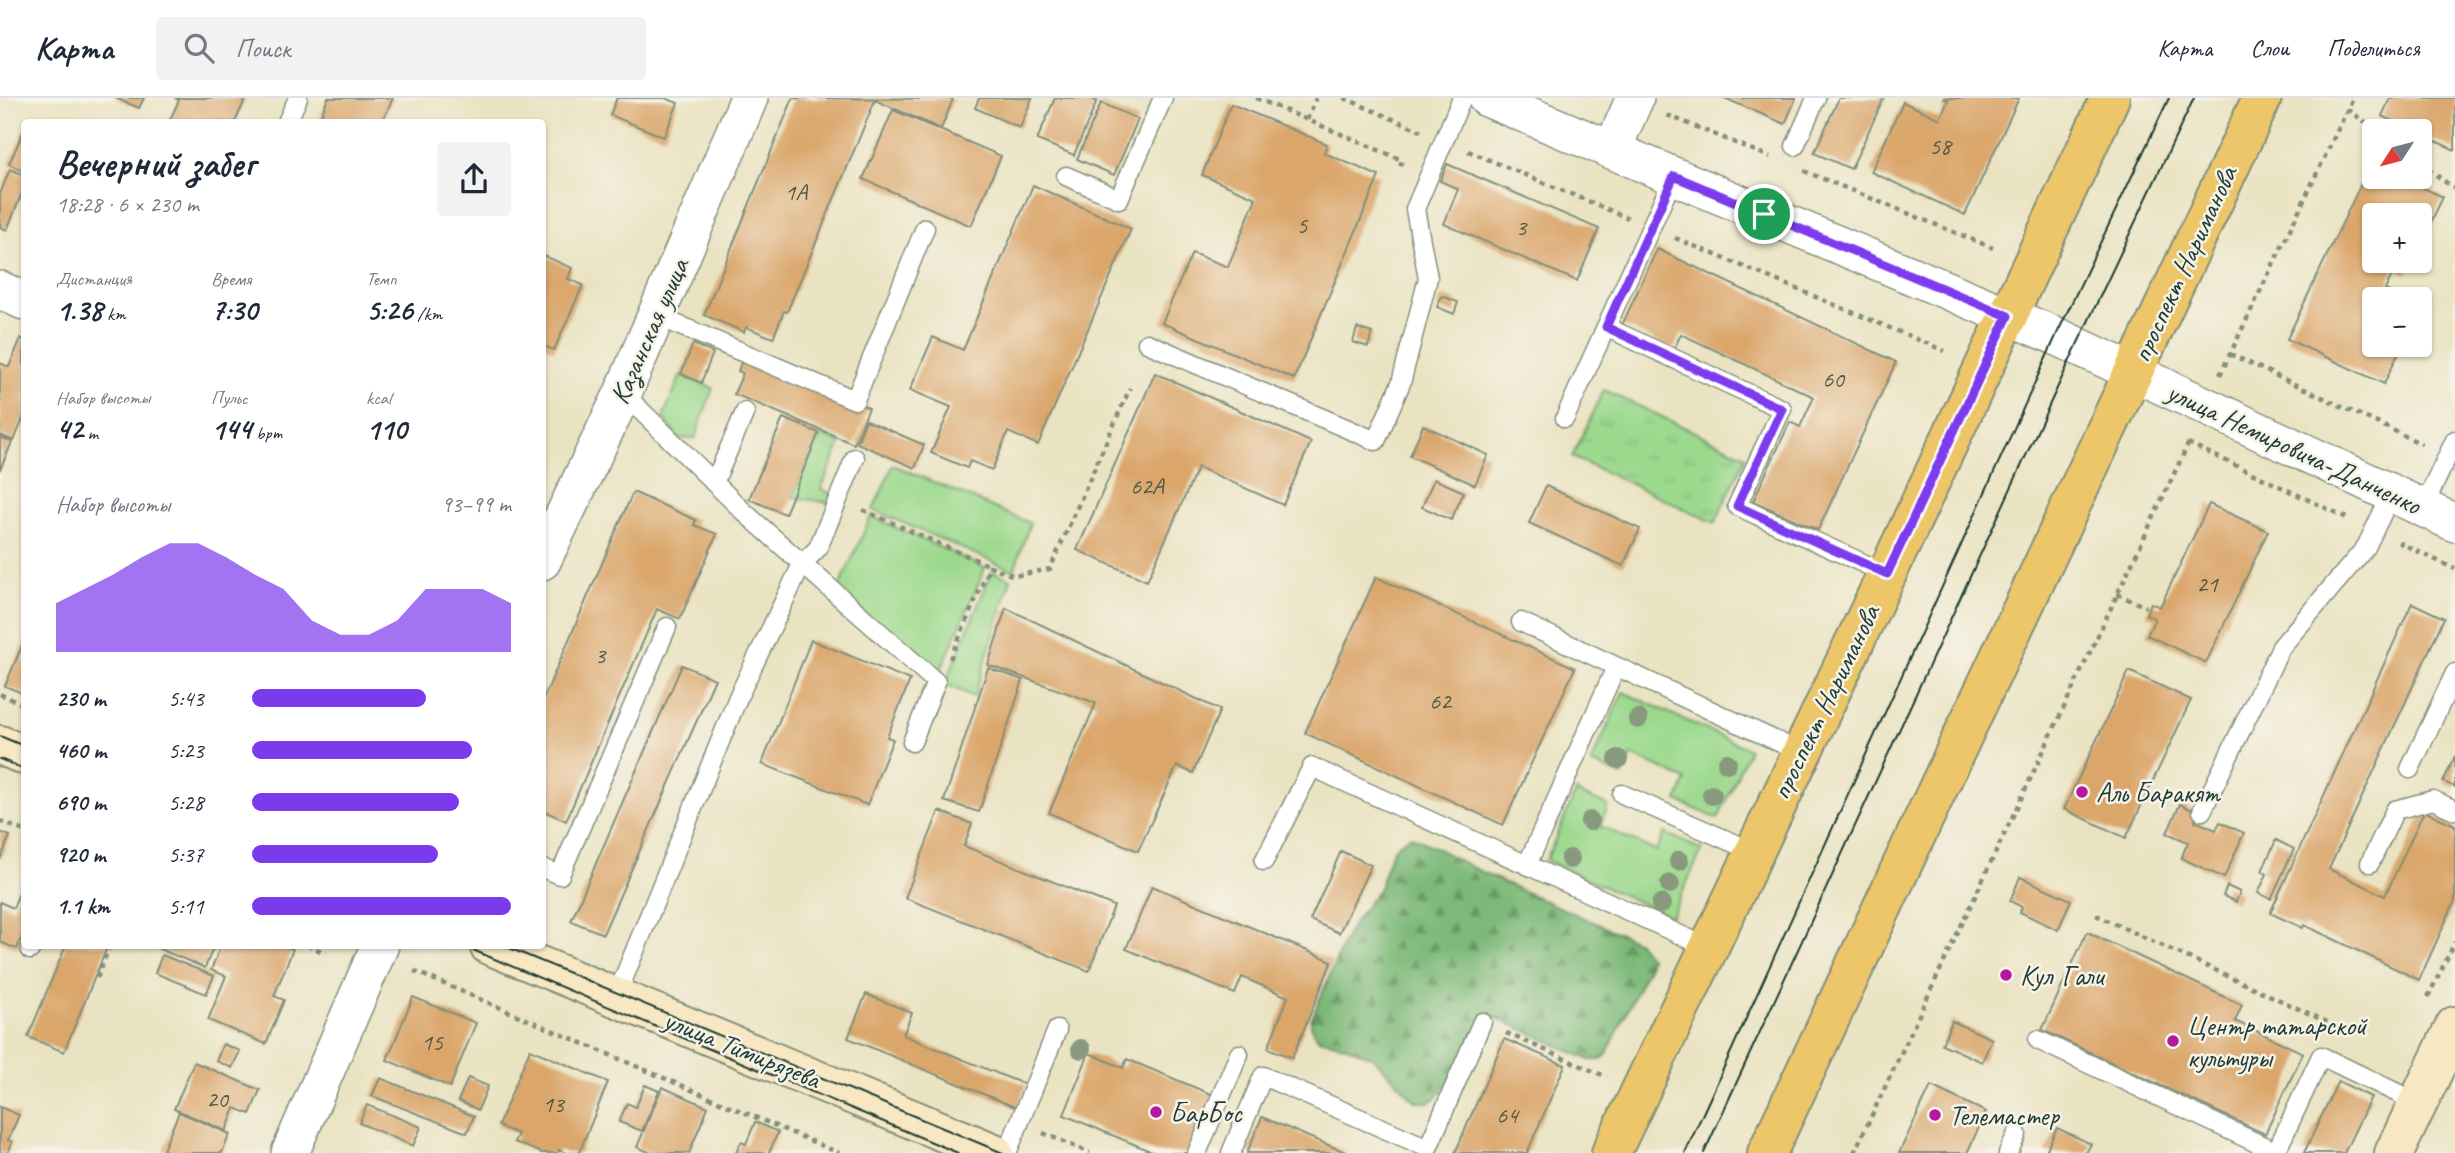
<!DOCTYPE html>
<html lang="ru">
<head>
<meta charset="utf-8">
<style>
  :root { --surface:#fff; --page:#f2f2f3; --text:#1f2937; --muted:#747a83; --line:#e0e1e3; --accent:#7c3aed }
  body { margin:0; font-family:Caveat,sans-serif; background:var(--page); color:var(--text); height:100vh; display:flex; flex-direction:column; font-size:26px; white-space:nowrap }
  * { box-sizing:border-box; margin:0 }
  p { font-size:23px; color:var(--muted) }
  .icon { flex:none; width:38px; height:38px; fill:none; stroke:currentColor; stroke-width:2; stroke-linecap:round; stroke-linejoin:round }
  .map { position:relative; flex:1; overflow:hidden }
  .panel { position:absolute; left:21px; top:21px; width:525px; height:830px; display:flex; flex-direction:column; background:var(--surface); border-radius:7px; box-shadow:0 2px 5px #0004 }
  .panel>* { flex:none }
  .needle { width:46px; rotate:234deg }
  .buttons { position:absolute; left:2362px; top:21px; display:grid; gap:14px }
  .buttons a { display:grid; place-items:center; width:70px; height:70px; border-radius:7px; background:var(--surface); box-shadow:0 2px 5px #0004; font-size:35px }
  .pin { position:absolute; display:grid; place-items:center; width:60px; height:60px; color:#fff; margin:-30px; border:4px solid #fff; border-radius:50%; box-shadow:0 2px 7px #0007 }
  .round { display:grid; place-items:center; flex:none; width:74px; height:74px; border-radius:7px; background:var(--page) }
  .overview { display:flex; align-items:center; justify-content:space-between; height:119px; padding:0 35px }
  h1 { font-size:38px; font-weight:800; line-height:52px }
  .stats { display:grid; grid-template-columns:repeat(3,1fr); gap:10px; height:119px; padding:7px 35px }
  .stats div { display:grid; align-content:center }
  .stats b { font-size:30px; font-weight:800 }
  .stats small { font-size:19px; font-weight:400 }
  .stats p { font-size:19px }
  .chart { height:196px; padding:14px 35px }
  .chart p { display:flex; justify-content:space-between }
  .chart svg { width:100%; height:126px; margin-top:7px; fill:var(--accent); opacity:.7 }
  ul { padding:0 35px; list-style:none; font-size:23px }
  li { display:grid; grid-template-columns:112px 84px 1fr; align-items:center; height:52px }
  li i { height:18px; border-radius:9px; background:var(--accent) }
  header { display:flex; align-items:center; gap:42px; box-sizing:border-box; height:98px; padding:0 35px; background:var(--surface); border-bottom:2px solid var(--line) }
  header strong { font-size:33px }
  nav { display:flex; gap:38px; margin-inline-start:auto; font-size:24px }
  .search { width:490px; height:63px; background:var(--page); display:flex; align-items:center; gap:18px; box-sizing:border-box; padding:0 24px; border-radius:7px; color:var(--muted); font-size:26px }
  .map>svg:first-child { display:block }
</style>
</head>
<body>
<header>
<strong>Карта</strong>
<div class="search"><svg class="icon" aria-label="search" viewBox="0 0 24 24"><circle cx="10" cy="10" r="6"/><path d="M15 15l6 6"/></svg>Поиск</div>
<nav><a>Карта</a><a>Слои</a><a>Поделиться</a></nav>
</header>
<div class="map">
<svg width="2455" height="1055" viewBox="0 0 2455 1055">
  <defs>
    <pattern id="forest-firs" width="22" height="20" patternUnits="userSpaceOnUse" patternTransform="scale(1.75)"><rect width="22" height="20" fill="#7db978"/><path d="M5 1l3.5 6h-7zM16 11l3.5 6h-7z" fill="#669863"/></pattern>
    <pattern id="park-tufts" width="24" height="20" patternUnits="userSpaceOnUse" patternTransform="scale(1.75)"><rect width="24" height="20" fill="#9cd98d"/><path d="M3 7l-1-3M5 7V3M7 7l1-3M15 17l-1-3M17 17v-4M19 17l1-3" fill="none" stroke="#86bb7a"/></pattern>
  </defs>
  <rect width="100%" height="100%" fill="#f7f3e8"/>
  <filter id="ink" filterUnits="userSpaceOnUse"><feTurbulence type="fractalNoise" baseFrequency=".0143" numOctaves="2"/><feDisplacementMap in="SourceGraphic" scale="14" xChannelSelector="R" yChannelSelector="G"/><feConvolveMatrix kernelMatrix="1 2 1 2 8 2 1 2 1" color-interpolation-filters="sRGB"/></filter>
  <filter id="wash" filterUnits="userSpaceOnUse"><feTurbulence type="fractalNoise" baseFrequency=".00686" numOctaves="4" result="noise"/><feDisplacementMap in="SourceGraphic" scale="28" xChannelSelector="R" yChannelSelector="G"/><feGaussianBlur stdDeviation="1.57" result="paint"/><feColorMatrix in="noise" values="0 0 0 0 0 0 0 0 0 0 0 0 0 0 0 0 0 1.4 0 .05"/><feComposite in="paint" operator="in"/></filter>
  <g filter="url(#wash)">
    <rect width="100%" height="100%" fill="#eae3c2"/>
    <g fill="#9cd98d" stroke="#5e8b60" stroke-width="2">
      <polygon points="681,277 713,290 695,340 679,341 663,319"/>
      <polygon points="819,335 841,345 821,391 832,396 829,405 792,399"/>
      <polygon points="893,367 1030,425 1014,473 873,412"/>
      <polygon points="871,418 985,470 937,581 838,492"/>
      <polygon points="992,473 1011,481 974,599 945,586"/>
      <polygon points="1623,594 1749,651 1718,721 1677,703 1686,682 1632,657 1622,678 1591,665"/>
      <polygon points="1576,694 1608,708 1600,728 1656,753 1665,735 1702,752 1671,819 1546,762"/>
    </g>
    <path fill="url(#forest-firs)" stroke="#4e7b56" stroke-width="2" d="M1410 738C1417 739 1462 764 1473 770 1527 796 1583 819 1638 844L1650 860 1648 869 1606 958 1599 962H1590L1497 920 1489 919 1441 995C1432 1004 1426 1007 1414 1002L1374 960 1345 947 1319 941 1311 930V922L1346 839 1353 826 1379 790 1390 758 1397 747Z"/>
    <polygon fill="url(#park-tufts)" stroke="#5e8b60" stroke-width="2" points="1604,292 1746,358 1715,425 1572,359"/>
    <g id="blocks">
      <g fill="#daa66a">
        <polygon points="115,0 144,0 139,10"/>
        <polygon points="175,0 246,0 235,24 169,24 179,2"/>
        <polygon points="328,0 393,0 382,24 324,24 319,22"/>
        <polygon points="617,0 665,0 678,5 664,39 610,17"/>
        <polygon points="793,0 953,1 941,31 875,2 787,214 784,213 773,240 746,229 744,234 704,217"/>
        <polygon points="979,0 1032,0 1020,30 975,10"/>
        <polygon points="1055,0 1089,0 1097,3 1074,57 1037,42"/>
        <polygon points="1724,0 1796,0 1785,26"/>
        <polygon points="1839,0 1884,0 1851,71 1814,55"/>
        <polygon points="1943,0 2019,0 1965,117 1871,74 1903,4 1940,21 1948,2"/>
        <polygon points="2390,0 2455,0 2455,52 2420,36 2420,33 2414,33 2382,18"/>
        <polygon points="1101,5 1138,21 1114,77 1077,61"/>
        <polygon points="1231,6 1327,46 1324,55 1379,78 1294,281 1162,225 1192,155 1228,169 1256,100 1202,77"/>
        <polygon points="893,12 1001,58 971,128 863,81"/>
        <polygon points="24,32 24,73 9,66"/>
        <polygon points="2371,65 2375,67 2375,79 2400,79 2443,99 2420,147 2420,117 2375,117 2375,163 2413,163 2407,176 2395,170 2385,192 2405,201 2375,201 2375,247 2402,247 2384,286 2287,241"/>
        <polygon points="1447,66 1599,131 1577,183 1444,126 1458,91 1440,83"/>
        <polygon points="10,71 24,77 24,90 7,132 0,129 0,96"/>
        <polygon points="1033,87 1131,131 1038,347 1008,334 992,372 970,363 967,370 931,355 951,309 910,292 933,239 963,252"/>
        <polygon points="1657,151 1896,264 1818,432 1753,403 1790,324 1800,329 1814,299 1681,236 1674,251 1622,227"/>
        <polygon points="542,157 572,170 568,181 583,187 554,252 542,247"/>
        <polygon points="1442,198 1458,204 1454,216 1437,209"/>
        <polygon points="1357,230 1372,235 1368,249 1353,244"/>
        <polygon points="21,240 24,242 24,318 14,343 0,337 0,265 9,269"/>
        <polygon points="693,246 713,255 701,285 681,276"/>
        <polygon points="749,259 869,310 854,346 734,296 743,275 738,273 742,262"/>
        <polygon points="1155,275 1311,344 1283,407 1198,369 1147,483 1077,452"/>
        <polygon points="783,320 819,335 785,416 749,401"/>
        <polygon points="866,322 924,347 915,370 857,345"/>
        <polygon points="1423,327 1488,357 1475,387 1410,358"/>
        <polygon points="0,339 12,344 0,372"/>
        <polygon points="1434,381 1464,394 1451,422 1422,409"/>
        <polygon points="1546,388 1640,431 1623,468 1529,425"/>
        <polygon points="633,394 696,422 694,427 717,436 680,521 657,511 566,723 542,712 542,604"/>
        <polygon points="2209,406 2268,433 2206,565 2147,537 2155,521 2146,516 2151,505 2160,509"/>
        <polygon points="1376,479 1575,570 1503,727 1305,635"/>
        <polygon points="2412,505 2444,520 2329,771 2385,798 2424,713 2455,727 2455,803 2419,882 2304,827 2303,830 2270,815"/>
        <polygon points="1006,510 1220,612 1193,675 1177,668 1138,753 1049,715 1096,605 988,567"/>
        <polygon points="811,542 910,582 887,639 893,641 867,707 762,666"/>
        <polygon points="24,543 24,596 5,588"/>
        <polygon points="682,567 715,581 603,836 571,823"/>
        <polygon points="988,570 1023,582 979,714 944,703"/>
        <polygon points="2129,573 2191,602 2126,740 2064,711"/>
        <polygon points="2455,658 2455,689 2443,684"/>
        <polygon points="2180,706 2196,714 2195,723 2216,732 2220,724 2244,735 2224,780 2181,760 2188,744 2167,735"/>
        <polygon points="939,713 972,726 964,748 1114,808 1089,873 905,800"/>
        <polygon points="0,734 10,738 0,762"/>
        <polygon points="2276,742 2294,751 2271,801 2258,795 2267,776 2262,773"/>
        <polygon points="1341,753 1371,767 1339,835 1310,822"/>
        <polygon points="2020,779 2071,802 2058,832 2020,814 2022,809 2010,803"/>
        <polygon points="24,783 24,833 17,851 0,844 0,804 13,810"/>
        <polygon points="1152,788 1332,863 1292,960 1268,950 1288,899 1242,879 1235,896 1126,851"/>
        <polygon points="2227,788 2240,794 2236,804 2223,798"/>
        <polygon points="2087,834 2242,907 2235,923 2303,955 2265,1036 2042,932"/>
        <polygon points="66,847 108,847 64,954 28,939"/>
        <polygon points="150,847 214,847 205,870"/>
        <polygon points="221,847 282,847 293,851 274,898 284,902 266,946 208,922 226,878 211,872"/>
        <polygon points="162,857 214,878 206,896 155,875"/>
        <polygon points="866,896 912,915 903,937 1026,987 1017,1010 848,940"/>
        <polygon points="413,899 476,925 450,989 387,962"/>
        <polygon points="1952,923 1992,941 1982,964 1942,946"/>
        <polygon points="1504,941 1565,967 1527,1055 1455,1055"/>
        <polygon points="223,946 240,953 232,970 216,963"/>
        <polygon points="530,951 608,984 579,1055 566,1055 559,1052 557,1055 542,1055 514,1044 518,1036 498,1028"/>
        <polygon points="1089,955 1123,970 1127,961 1213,997 1190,1055 1155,1055 1064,1017"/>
        <polygon points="194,964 260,992 250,1016 235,1010 226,1033 174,1011"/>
        <polygon points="380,980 474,1018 467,1035 372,998"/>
        <polygon points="468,980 488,988 478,1012 458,1003"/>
        <polygon points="2338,983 2371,999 2344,1055 2304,1055"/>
        <polygon points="645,987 659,993 642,1033 619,1024 627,1005 636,1009"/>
        <polygon points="1931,988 1986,1014 1967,1055 1899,1055"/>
        <polygon points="662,989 708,1009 689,1055 651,1055 637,1049"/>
        <polygon points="367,1007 421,1029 413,1048 359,1025"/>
        <polygon points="0,1009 19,1017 8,1042 12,1044 8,1055 0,1055"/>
        <polygon points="179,1014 230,1036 222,1055 171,1055 163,1052"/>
        <polygon points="1262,1019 1311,1040 1348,1055 1247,1055"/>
        <polygon points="755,1024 778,1034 769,1055 736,1055 741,1044 746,1046"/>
        <polygon points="2057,1030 2091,1046 2086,1055 2045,1055"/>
      </g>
    </g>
  </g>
  <g filter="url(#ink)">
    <use href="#blocks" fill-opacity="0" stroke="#84907b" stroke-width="2"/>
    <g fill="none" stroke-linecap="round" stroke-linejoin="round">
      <defs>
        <g id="lane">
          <polyline points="287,24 298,0"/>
          <polyline points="1795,48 1816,0"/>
          <polyline points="1066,78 1119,101 1163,0"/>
          <polyline points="1674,78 1606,229 1782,311 1737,408 1887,476"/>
          <polyline points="657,218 855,302 925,130"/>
          <polyline points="1147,245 1376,343 1401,285 1428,180 1415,111 1462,0"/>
          <polyline points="623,295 744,414 936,584 912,644"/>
          <polyline points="1565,320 1606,229"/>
          <polyline points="714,385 745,314"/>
          <polyline points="2423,410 2455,342"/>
          <polyline points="1521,524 1800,654"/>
          <polyline points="2410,671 2455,575"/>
          <polyline points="1622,696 1754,754"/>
          <polyline points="2202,713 2281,549 2366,449 2392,395"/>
          <polyline points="1264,763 1312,669 1709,850"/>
          <polyline points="2370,765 2395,712 2433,702 2455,712"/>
          <polyline points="1527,767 1616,569"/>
          <polyline points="542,770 560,777 667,529"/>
          <polyline points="30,852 32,847"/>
          <polyline points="616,899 739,597 802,466 818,450 855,360"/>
          <polyline points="2038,942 2276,1054 2321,958 2418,1005"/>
          <polyline points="1007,1055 1057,932"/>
          <polyline points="1197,1055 1239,956"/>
          <polyline points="1231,1055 1263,978 1428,1050 1482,924"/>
          <polyline points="2008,1055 2017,1036"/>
        </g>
        <g id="street">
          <polyline points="1487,0 2056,238 2455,425"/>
          <polyline points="1612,52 1635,0"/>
          <polyline points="0,192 24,203"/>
          <polyline points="542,463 623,295 749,0"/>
          <polyline points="290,1055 380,847"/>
        </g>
        <g id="secondary">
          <polyline points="0,647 24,657"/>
          <polyline points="489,847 994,1055"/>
          <polyline points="2394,1055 2455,928"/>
        </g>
        <g id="primary">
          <polyline points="1611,1055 1887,476 2110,0"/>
          <polyline points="1767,1055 2262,0"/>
        </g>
      </defs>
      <use href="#lane" stroke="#84907b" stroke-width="21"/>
      <use href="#street" stroke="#84907b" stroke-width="40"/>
      <use href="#secondary" stroke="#84907b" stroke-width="42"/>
      <use href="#primary" stroke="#84907b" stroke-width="42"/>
      <g stroke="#84907b" stroke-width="4.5" stroke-dasharray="5 5" stroke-linecap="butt">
        <polyline points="1256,0 1402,62 1400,69"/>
        <polyline points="1344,0 1421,33"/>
        <polyline points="2347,11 2377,33"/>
        <polyline points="1667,17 1770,59"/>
        <polyline points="1307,22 1316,0"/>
        <polyline points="1468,53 1628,120"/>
        <polyline points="2420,65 2455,91"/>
        <polyline points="1804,73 1993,150"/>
        <polyline points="1675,140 1945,253"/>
        <polyline points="2230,256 2422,346"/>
        <polyline points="2220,277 2353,0"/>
        <polyline points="2188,345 2349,421"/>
        <polyline points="863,412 990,468"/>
        <polyline points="2398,444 2455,471"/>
        <polyline points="2117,496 2146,509"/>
        <polyline points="950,561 990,468 1014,478 1050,471 1130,290"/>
        <polyline points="0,596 24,607"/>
        <polyline points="0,723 24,733"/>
        <polyline points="2096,817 2336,928 2332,935"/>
        <polyline points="307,847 326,855"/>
        <polyline points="414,873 839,1055"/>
        <polyline points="97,880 110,847"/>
        <polyline points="2428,899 2455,844"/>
        <polyline points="1506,935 1607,979"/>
        <polyline points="1043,1035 1090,1055"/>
        <polyline points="1854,1055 2190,342"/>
      </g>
      <use href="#lane" stroke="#fff" stroke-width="18"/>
      <use href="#street" stroke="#fff" stroke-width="37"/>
      <use href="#secondary" stroke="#f7e8c3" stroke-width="38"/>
      <use href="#primary" stroke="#ecc669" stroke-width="38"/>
      <g stroke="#1f3d34" stroke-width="2">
        <polyline points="0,638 24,648"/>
        <polyline points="0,661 24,671"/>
        <polyline points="461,847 958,1055"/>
        <polyline points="502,847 1003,1055"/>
        <polyline points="1685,1055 2056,238 2169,0"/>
        <polyline points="1704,1055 2077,247 2194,0"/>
      </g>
    </g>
    <g fill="#88997e">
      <circle cx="1638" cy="621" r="10"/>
      <circle cx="1618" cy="661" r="10"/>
      <circle cx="1727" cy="665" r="10"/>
      <circle cx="1712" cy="697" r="10"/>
      <circle cx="1590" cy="723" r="10"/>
      <circle cx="1570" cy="761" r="10"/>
      <circle cx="1679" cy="763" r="10"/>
      <circle cx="1670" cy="786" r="10"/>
      <circle cx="1661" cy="806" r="10"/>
      <circle cx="1081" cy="951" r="10"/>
    </g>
  </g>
  <g fill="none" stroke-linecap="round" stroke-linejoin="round" filter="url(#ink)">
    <defs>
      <polygon id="route" points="1674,78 2008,218 1887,476 1737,408 1782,311 1606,229"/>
    </defs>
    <use href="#route" stroke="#fff" stroke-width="14"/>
    <use href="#route" stroke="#7c3aed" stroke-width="9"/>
  </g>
  <g fill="#b5179e" stroke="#f7f3e8" stroke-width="2.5">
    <circle cx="2082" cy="694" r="7"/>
    <circle cx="2006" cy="877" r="7"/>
    <circle cx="2173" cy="943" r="7"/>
    <circle cx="1156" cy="1014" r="7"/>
    <circle cx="1935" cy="1017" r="7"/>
  </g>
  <g text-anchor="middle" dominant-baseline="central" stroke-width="5" stroke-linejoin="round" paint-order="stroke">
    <g font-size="24" fill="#4e5742">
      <text x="1940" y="48">58</text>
      <text x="796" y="94">1А</text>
      <text x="1302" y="127">5</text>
      <text x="1521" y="129">3</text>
      <text x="1833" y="281">60</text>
      <text x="1147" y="388">62А</text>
      <text x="2207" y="486">21</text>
      <text x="600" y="557">3</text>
      <text x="1440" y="603">62</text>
      <text x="432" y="944">15</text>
      <text x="217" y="1001">20</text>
      <text x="553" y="1006">13</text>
      <text x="1507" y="1017">64</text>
    </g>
    <g font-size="28" fill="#1f3d34" stroke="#f7f3e8">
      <text transform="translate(2184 166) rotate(-65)">проспект Нариманова</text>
      <text transform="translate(649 233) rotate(-66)">Казанская улица</text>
      <text transform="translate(2294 350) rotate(25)">улица Немировича-Данченко</text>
      <text transform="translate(1825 604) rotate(-64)">проспект Нариманова</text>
      <text transform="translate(742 951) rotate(22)">улица Тимирязева</text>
    </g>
    <g font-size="28" fill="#1f3d34" stroke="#f7f3e8" text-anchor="start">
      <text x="2096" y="694">Аль Баракят</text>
      <text x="2020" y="877">Кул Гали</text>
      <text x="2187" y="927">Центр татарской<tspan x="2187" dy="32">культуры</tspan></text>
      <text x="1170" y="1014">БарБос</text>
      <text x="1949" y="1017">Телемастер</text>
    </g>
  </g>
</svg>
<div class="buttons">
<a><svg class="needle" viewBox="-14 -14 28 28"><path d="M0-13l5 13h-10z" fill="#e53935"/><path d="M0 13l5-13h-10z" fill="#747a83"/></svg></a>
<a>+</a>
<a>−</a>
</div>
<div class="pin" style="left:1764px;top:116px;background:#1e9e55"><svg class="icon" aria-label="arrive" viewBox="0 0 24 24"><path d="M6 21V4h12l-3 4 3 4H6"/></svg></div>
<section class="panel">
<div class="overview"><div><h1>Вечерний забег</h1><p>18:28 · 6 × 230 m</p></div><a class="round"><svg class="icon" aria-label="share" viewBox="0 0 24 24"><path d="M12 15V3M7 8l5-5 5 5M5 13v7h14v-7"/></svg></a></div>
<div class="stats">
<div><p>Дистанция</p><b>1.38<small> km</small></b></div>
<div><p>Время</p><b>7:30</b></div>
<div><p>Темп</p><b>5:26<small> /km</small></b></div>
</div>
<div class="stats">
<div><p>Набор высоты</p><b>42<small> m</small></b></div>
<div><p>Пульс</p><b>144<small> bpm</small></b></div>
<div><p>kcal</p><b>110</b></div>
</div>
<div class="chart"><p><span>Набор высоты</span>93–99 m</p>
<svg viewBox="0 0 160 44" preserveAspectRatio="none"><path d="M0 44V27L10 22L20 17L30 11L40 6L50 6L60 11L70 17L80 22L90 33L100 38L110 38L120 33L130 22L140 22L150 22L160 27V44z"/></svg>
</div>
<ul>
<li><b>230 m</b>5:43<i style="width:67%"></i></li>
<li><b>460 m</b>5:23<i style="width:85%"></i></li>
<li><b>690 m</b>5:28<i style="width:80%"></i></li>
<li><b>920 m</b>5:37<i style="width:72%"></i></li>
<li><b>1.1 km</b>5:11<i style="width:100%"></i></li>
</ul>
</section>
</div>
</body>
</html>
